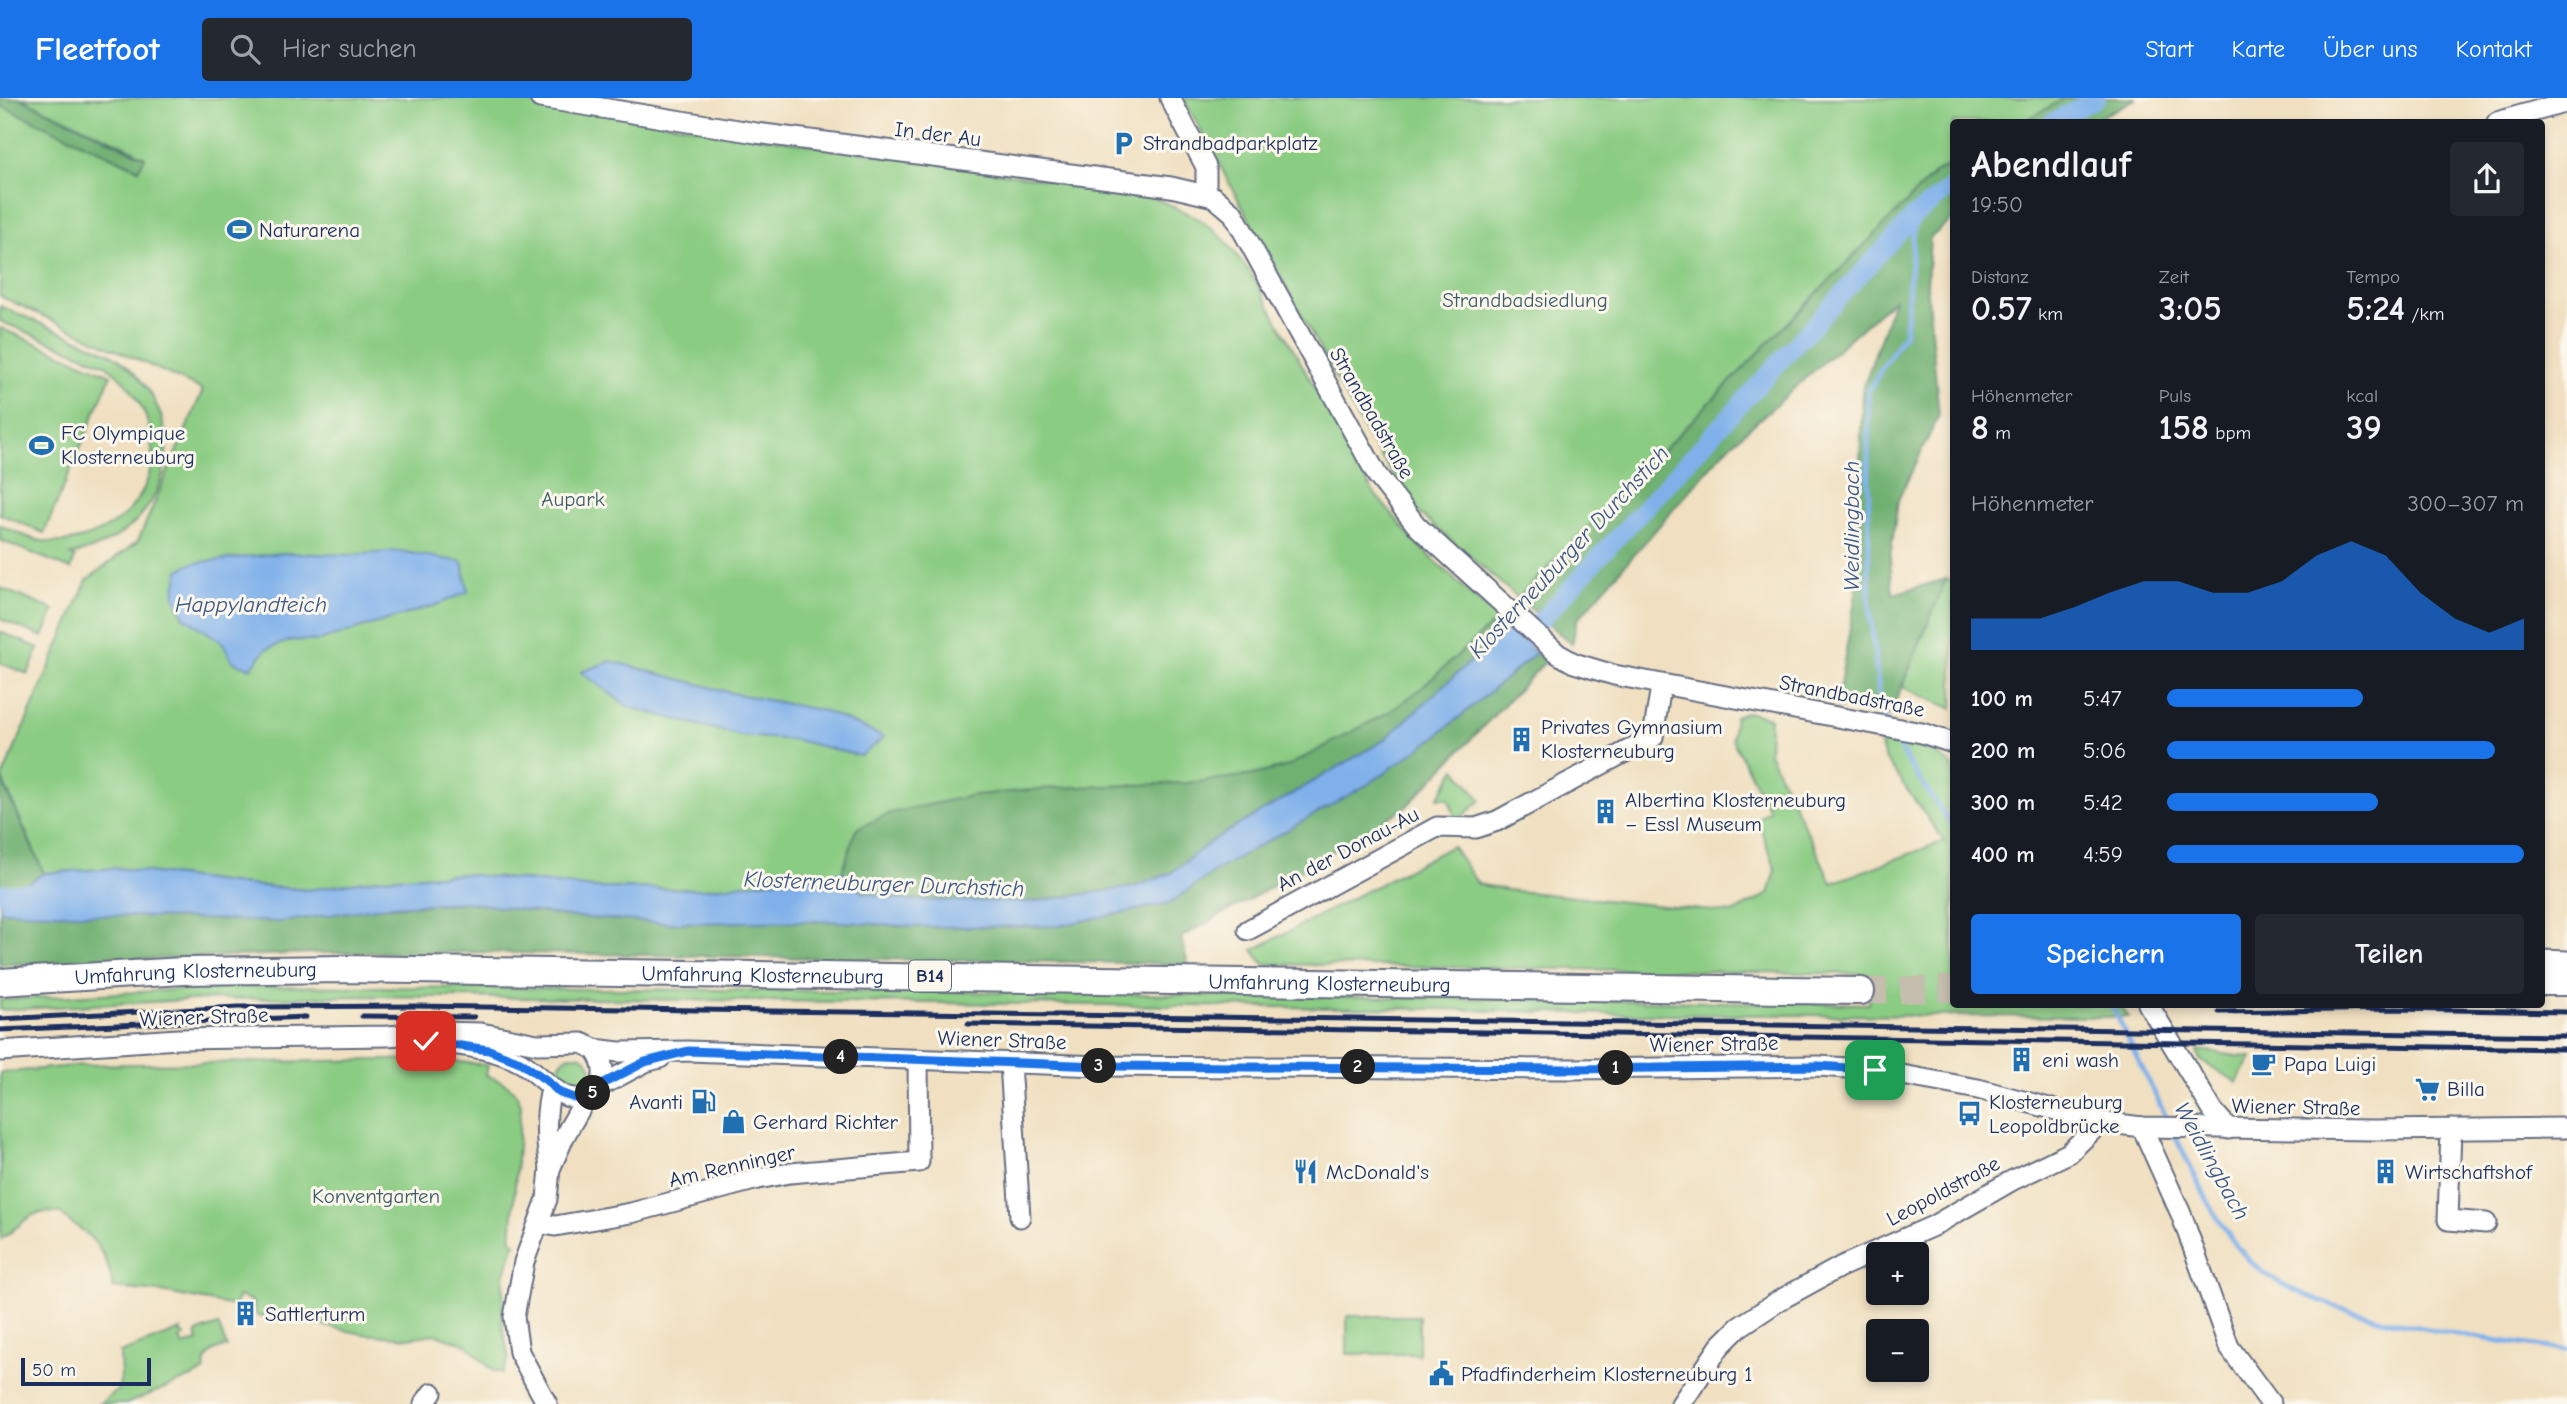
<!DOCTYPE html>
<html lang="de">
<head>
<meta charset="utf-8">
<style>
  :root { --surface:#171b24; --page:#242831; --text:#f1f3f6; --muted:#9ea1a6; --accent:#1a73e8 }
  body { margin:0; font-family:"Comic Neue",sans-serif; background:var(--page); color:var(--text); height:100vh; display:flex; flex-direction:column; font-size:26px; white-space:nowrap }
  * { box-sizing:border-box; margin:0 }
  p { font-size:23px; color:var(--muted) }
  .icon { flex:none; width:38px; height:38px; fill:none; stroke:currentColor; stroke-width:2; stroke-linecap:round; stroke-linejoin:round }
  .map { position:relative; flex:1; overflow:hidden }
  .side { position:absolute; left:1950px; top:21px; width:595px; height:889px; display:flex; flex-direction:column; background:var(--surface); border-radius:7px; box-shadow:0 4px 10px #0003 }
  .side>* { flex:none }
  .tools { position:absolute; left:1866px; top:1144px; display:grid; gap:14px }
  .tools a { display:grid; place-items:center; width:63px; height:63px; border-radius:7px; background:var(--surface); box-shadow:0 4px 10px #0003; font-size:35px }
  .scale { position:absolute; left:21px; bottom:18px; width:130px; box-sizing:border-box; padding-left:7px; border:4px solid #1b2f5e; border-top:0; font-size:19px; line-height:24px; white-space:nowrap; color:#1b2f5e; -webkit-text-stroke:5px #fbf7ec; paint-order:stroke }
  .pin { position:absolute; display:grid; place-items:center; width:60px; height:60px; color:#fff; margin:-30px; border-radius:14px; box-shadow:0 4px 10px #0006 }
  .km { position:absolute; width:35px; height:35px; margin:-18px; border-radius:50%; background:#222; color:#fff; font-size:19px; line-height:35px; text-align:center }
  .round { display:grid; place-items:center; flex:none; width:74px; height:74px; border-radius:7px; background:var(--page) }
  .summary { display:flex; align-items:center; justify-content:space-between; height:119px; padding:0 21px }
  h1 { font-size:38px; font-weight:700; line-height:52px }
  .figures { display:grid; grid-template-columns:repeat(3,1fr); gap:10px; height:119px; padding:7px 21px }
  .figures div { display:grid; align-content:center }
  .figures b { font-size:35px; font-weight:700 }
  .figures small { font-size:19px; font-weight:400 }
  .figures p { font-size:19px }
  .chart { height:196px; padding:14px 21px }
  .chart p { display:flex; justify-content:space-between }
  .chart svg { width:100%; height:126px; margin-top:7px; fill:var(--accent); opacity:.7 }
  .button { display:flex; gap:14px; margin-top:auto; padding:14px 21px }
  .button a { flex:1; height:80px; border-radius:7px; background:var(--accent); color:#fff; font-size:28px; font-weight:700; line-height:80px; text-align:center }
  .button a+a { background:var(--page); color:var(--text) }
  ul { padding:0 21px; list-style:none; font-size:23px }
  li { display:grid; grid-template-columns:112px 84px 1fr; align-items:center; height:52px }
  li i { height:18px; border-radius:9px; background:var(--accent) }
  header { display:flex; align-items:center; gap:42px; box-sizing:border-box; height:98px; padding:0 35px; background:var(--accent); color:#fff }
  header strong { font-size:33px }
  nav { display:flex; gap:38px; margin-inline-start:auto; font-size:24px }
  .search { width:490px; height:63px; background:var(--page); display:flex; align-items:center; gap:18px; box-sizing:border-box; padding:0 24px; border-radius:7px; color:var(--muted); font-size:26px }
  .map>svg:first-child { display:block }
</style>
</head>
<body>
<header>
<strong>Fleetfoot</strong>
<div class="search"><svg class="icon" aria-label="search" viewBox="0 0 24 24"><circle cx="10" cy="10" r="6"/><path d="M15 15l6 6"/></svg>Hier suchen</div>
<nav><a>Start</a><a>Karte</a><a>Über uns</a><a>Kontakt</a></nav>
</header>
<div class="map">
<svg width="2567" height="1306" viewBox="0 0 2567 1306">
  <rect width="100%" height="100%" fill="#fbf7ec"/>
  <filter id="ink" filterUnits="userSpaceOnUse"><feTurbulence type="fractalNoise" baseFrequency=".0143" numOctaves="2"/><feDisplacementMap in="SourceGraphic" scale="14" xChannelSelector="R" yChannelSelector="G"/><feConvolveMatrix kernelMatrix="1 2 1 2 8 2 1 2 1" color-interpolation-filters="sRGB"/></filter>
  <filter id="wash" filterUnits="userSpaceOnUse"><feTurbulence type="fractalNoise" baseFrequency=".00686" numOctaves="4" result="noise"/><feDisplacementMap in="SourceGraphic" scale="28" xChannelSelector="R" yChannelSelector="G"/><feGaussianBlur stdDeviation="1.57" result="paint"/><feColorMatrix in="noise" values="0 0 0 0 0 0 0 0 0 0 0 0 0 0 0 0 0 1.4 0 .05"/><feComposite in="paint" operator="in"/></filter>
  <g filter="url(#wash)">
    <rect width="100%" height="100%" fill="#f0e0c1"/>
    <g fill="#8bcc83" stroke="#537e70" stroke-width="2">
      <polygon points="20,0 499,0 1082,87 1155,100 1199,121 1225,142 1252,177 1373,394 1420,449 1507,530 1213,742 1171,775 788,781 705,791 595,790 463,776 384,780 308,792 237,786 118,770 44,775 2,680 87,482 138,443 203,292 0,198 0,7 138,71 134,52"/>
      <polygon points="1183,0 2065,0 2023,24 1953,24 1953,65 1936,74 1518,500 1418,414 1369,341"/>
      <path d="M0 208 110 255C201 314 177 435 70 457L75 459 71 471 0 442V427C16 434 33 443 50 444 64 445 79 442 92 437 171 406 169 310 104 266L0 223Z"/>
      <polygon points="0,230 111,277 44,435 0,416"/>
      <polygon points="1946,481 1953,484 1953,611 1902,589"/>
      <polygon points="0,490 54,512 43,539 0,521"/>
      <polygon points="0,534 39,550 28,576 0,565"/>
      <polygon points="1747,614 1770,620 1769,655 1832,785 1944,743 1886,662 1876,637 1933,654 1953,668 1953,906 2119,907 2129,919 1619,916 1436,911 358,898 189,902 0,912 0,902 240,888 971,894 1869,906 1869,876 1264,866 1253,852 1452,748 1478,786 1507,792 1732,815 1769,796 1776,772 1757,721 1769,712 1732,641 1735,619"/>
      <polygon points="1456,671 1481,702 1457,723 1448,700 1438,700"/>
      <path d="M2197 952C2216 953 2232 959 2252 959L2237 984 2200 962Z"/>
      <circle cx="575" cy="974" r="17"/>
      <path d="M437 961 488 967 486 977C504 984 515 988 521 1007L511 1142 515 1145 504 1178 502 1224 509 1260 503 1275 492 1272 466 1246 435 1236 409 1240 363 1236 306 1224 257 1218 252 1203 239 1198 234 1208 161 1194 113 1190C109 1166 102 1148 82 1132 74 1126 67 1124 61 1115 26 1111 27 1124 1 1141L0 975 82 967Z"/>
      <rect x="1347" y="1218" width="72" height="38"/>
      <path d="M218 1227 227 1249C211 1251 205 1258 204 1274L126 1306H99L118 1292 121 1279 120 1255 181 1232 180 1235 185 1237 180 1242 183 1248 198 1243 196 1235Z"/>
    </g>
    <g fill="#70b071" stroke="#467068" stroke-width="2">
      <polygon points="0,0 20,0 145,59 139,71 0,7"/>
      <polygon points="2065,0 2137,0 2091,24 2023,24"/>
      <polygon points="1953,65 1953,121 1930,140 1927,188 1939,317 1898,402 1890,461 1893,496 1946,481 1890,617 1836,609 1857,490 1862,293 1894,201 1726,351 1577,522 1572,546 1518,500 1936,74"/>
      <polygon points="1498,521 1507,530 1383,643 1213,742 1171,775 1134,789 1031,804 902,802 862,794 842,774 856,731 891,715 974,697 1053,690 1187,685 1253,677 1288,668 1391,613 1418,593"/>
      <polygon points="1536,555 1545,564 1406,709 1283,783 1181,839 1188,866 462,854 316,855 0,867 0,813 362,811 466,804 574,819 669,825 829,823 919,829 1058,828 1170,805 1220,770 1434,640"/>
      <polygon points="0,680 44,775 0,803"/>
    </g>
    <g fill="#7fb0ea" stroke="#4d70a4" stroke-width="2">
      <polygon points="399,453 463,464 468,494 439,506 319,543 292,542 266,551 251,570 233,564 222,544 184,519 174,497 179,472 194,465 282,455 351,457"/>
      <polygon points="1507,530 1536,555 1434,640 1370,685 1220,770 1170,805 1058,828 919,829 829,823 669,825 574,819 466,804 390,808 280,824 0,813 0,803 44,775 118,770 237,786 308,792 384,780 463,776 595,790 705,791 842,774 862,794 902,802 1031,804 1134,789 1171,775 1213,742 1383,643"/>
      <polygon points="611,563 732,595 824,613 884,639 861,658 796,642 741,638 629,609 581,574"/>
    </g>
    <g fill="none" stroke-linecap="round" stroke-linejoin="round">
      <g stroke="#7fb0ea" stroke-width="5">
        <polyline points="1885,623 1881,616 1869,502 1868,293 1905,234 1915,117"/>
        <polyline points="1892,635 1908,665 1953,729"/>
        <polyline points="2111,906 2169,1025"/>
        <path d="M2173 1034C2195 1077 2215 1126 2249 1162 2304 1220 2488 1242 2567 1252"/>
      </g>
      <g stroke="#7fb0ea" stroke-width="18">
        <polyline points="2052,24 2097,0"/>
        <polyline points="1506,560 1915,117 1953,88"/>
        <polyline points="0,795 38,793"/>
      </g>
    </g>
  </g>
  <g filter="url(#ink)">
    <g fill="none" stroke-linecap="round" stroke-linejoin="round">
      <polyline stroke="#c5bdad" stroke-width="26" stroke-dasharray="26 13" stroke-linecap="butt" points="1861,893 1953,891"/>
      <defs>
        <g id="minor">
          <polyline points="540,0 756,35 1171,89 1214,99 1233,115 1377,377 1417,428 1558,556 1574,565 1614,577 1922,635 1953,645"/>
          <polyline points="1170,0 1206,69 1206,96"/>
          <polyline points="2497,24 2567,4"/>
          <polyline points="1248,832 1437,729 1476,730 1497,723 1653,639 1661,588"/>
          <polyline points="2541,862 2567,863"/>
          <polyline points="2148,906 2213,1013 2229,1031"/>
          <path d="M435 944C464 948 493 950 520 964 535 972 557 997 569 999 601 1007 613 974 594 951"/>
          <polyline points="0,953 178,941 387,938 440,934 481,935 537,946 582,945 594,951 619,954 688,953 1101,968 1572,971 1819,968 1875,972 1978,991 2101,1024 2142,1029 2373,1032 2567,1030"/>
          <polyline points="1010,965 1020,1119"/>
          <polyline points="602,987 645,964 660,960"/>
          <polyline points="2142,1029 2181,1116 2229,1249 2271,1306"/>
          <polyline points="2451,1031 2448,1122 2486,1125"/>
          <path d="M550 1070C546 1045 544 1014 552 989"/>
          <polyline points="539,1125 555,1128 631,1115 758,1081 790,1075 919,1064 918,961"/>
          <polyline points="424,1306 432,1295"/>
          <polyline points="547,1306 519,1254 514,1219 524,1164 547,1101 550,1071 565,1037 588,997"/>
          <polyline points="1681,1306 1720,1248 1739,1229 1780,1202 1840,1169 1933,1128 2011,1083 2069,1055 2101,1024"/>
        </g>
        <g id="major">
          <path id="s1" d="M0 884 183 873 344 871 1861 893"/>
          <polyline points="2541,884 2567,884"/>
        </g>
      </defs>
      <use href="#minor" stroke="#666d81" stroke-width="23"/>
      <use href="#major" stroke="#666d81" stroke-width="30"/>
      <use href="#minor" stroke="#fff" stroke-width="19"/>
      <use href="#major" stroke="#fff" stroke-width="26"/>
      <g stroke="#1b2f5e" stroke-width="5">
        <polyline points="2219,914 2397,911 2567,914"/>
        <polyline points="362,918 474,919"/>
        <polyline points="0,921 239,909 415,908 2567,938"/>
        <polyline points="968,926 2567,951"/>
        <polyline points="0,932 306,919"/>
      </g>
    </g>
  </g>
  <g fill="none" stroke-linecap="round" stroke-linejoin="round" filter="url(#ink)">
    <defs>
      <polyline id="route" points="426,943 489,952 520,964 546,982 560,995 575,1000 593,995 602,986 645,964 688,953 1101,968 1572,971 1819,968 1875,972"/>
    </defs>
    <use href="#route" stroke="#fff" stroke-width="14"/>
    <use href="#route" stroke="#1a73e8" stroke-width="9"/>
  </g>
  <defs>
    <symbol id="parking-bare" viewBox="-9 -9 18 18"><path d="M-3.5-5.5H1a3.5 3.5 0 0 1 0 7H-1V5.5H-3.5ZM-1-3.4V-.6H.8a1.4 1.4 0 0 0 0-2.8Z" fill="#1f6fb2" stroke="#fbf7ec" stroke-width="2.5" paint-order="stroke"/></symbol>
    <symbol id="stadium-bare" viewBox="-9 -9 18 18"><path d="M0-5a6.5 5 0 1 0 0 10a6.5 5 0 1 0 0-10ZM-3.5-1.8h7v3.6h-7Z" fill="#1f6fb2" stroke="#fbf7ec" stroke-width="2.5" paint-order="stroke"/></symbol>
    <symbol id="building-bare" viewBox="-9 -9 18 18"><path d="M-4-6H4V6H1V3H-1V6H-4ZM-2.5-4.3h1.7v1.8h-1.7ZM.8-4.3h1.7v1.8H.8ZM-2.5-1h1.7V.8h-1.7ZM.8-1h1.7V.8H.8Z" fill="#1f6fb2" stroke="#fbf7ec" stroke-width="2.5" paint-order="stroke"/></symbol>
    <symbol id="cafe-bare" viewBox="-9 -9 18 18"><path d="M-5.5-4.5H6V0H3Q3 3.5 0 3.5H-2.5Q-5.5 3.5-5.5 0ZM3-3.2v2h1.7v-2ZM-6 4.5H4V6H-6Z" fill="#1f6fb2" stroke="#fbf7ec" stroke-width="2.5" paint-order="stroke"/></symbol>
    <symbol id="supermarket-bare" viewBox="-9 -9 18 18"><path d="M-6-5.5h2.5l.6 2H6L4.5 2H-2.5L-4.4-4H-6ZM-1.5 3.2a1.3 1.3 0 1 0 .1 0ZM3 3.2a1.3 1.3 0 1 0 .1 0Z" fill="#1f6fb2" stroke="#fbf7ec" stroke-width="2.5" paint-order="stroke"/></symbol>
    <symbol id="fuel-bare" viewBox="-9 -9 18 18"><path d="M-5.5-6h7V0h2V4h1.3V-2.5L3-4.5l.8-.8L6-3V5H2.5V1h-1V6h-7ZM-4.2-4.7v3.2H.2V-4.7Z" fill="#1f6fb2" stroke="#fbf7ec" stroke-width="2.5" paint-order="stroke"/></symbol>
    <symbol id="bus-bare" viewBox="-9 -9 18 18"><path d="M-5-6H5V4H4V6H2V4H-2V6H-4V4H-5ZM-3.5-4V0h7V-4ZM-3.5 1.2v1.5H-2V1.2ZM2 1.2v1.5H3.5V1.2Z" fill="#1f6fb2" stroke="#fbf7ec" stroke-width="2.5" paint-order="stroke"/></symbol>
    <symbol id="shop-bare" viewBox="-9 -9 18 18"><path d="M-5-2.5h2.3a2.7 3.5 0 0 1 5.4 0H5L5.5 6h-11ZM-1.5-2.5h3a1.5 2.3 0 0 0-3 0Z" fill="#1f6fb2" stroke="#fbf7ec" stroke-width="2.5" paint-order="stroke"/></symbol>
    <symbol id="restaurant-bare" viewBox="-9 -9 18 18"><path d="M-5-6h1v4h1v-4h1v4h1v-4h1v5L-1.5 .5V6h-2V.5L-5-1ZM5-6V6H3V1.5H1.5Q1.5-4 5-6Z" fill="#1f6fb2" stroke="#fbf7ec" stroke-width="2.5" paint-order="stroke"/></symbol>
    <symbol id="civic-bare" viewBox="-9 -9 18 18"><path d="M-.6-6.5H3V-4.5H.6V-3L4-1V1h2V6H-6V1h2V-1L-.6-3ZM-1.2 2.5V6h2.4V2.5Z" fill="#1f6fb2" stroke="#fbf7ec" stroke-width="2.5" paint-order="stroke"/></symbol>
  </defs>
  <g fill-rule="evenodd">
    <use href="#parking-bare" x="1106" y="28" width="35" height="35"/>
    <use href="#stadium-bare" x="222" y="114" width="35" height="35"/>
    <use href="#stadium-bare" x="24" y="330" width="35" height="35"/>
    <use href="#building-bare" x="1504" y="624" width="35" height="35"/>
    <use href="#building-bare" x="1588" y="696" width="35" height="35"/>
    <use href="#building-bare" x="2004" y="944" width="35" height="35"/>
    <use href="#cafe-bare" x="2246" y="948" width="35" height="35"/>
    <use href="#supermarket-bare" x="2410" y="974" width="35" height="35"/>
    <use href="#fuel-bare" x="686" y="986" width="35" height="35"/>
    <use href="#bus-bare" x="1952" y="998" width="35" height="35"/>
    <use href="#shop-bare" x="716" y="1006" width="35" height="35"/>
    <use href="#restaurant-bare" x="1288" y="1056" width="35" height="35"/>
    <use href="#building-bare" x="2368" y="1056" width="35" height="35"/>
    <use href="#building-bare" x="228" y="1198" width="35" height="35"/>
    <use href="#civic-bare" x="1424" y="1258" width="35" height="35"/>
  </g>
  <g text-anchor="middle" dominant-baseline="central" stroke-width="6" stroke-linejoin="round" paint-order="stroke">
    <rect fill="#fbf7ec" stroke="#5e6b89" stroke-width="2" x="909" y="862.5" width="42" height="31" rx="5"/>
    <g font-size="19" font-weight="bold" fill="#1b2f5e">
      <text x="930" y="878">B14</text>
    </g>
    <g font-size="21" fill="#1b2f5e" stroke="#fbf7ec">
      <text transform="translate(938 36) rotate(7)">In der Au</text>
      <text transform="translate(1372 315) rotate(60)">Strandbadstraße</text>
      <text transform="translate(1852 598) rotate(11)">Strandbadstraße</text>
      <text transform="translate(1348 751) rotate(-28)">An der Donau-Au</text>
      <text stroke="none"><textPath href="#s1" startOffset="196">Umfahrung Klosterneuburg</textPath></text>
      <text stroke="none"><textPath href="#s1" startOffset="763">Umfahrung Klosterneuburg</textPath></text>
      <text stroke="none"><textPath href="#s1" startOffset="1330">Umfahrung Klosterneuburg</textPath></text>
      <text transform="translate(204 919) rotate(-2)">Wiener Straße</text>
      <text transform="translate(1002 942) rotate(2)">Wiener Straße</text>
      <text transform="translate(1714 946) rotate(-1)">Wiener Straße</text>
      <text transform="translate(2296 1009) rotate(1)">Wiener Straße</text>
      <text transform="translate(732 1068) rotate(-13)">Am Renninger</text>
      <text transform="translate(1943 1093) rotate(-28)">Leopoldstraße</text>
    </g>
    <g font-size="21" fill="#1b2f5e" stroke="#fbf7ec" text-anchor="start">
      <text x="1143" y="45">Strandbadparkplatz</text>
      <text x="259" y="132">Naturarena</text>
      <text x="61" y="335">FC Olympique<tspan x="61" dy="24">Klosterneuburg</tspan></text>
      <text x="1541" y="629">Privates Gymnasium<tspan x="1541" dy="24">Klosterneuburg</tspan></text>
      <text x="1625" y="702">Albertina Klosterneuburg<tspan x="1625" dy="24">– Essl Museum</tspan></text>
      <text x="2042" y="962">eni wash</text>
      <text x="2284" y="966">Papa Luigi</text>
      <text x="2447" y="991">Billa</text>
      <text x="683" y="1004" text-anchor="end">Avanti</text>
      <text x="1989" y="1004">Klosterneuburg<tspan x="1989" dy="24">Leopoldbrücke</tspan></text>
      <text x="753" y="1024">Gerhard Richter</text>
      <text x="1326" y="1074">McDonald's</text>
      <text x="2405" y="1074">Wirtschaftshof</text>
      <text x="265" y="1216">Sattlerturm</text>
      <text x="1461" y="1276">Pfadfinderheim Klosterneuburg 1</text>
    </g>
    <g font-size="21" fill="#3d5e69" stroke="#fbf7ec">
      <text x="1525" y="202">Strandbadsiedlung</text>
      <text x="573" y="401">Aupark</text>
      <text x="376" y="1098">Konventgarten</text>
    </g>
    <g font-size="23" font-style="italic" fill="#395688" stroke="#fbf7ec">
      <text transform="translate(1851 428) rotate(-90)">Weidlingbach</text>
      <text transform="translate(1569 454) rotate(-47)">Klosterneuburger Durchstich</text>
      <text x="251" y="506">Happylandteich</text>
      <text transform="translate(884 786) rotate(2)">Klosterneuburger Durchstich</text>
      <text transform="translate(2212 1063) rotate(61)">Weidlingbach</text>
    </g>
  </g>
</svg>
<div class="tools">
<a>+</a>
<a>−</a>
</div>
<div class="scale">50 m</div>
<div class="pin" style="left:1875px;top:972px;background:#1e9e55"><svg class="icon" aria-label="arrive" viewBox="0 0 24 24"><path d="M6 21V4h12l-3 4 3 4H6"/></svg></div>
<div class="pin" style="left:426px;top:943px;background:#d93025"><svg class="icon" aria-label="check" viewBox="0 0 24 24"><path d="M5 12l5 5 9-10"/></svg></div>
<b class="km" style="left:1616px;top:970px">1</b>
<b class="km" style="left:1358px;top:969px">2</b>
<b class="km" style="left:1099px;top:968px">3</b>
<b class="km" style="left:841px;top:959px">4</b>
<b class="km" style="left:593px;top:995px">5</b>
<section class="side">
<div class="summary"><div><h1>Abendlauf</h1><p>19:50</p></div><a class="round"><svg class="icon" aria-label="share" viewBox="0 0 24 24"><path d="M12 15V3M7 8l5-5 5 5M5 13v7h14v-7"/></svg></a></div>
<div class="figures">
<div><p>Distanz</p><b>0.57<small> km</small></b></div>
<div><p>Zeit</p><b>3:05</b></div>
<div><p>Tempo</p><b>5:24<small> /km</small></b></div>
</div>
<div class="figures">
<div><p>Höhenmeter</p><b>8<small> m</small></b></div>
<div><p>Puls</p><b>158<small> bpm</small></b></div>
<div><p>kcal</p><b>39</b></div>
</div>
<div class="chart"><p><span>Höhenmeter</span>300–307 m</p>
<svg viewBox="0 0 160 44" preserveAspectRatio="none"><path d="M0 44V33L10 33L20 33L30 29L40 24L50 20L60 20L70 24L80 24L90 20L100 11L110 6L120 11L130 24L140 33L150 38L160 33V44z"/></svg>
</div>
<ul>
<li><b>100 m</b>5:47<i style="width:55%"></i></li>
<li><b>200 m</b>5:06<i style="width:92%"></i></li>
<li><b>300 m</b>5:42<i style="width:59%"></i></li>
<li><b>400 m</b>4:59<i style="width:100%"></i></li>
</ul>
<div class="button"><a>Speichern</a><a>Teilen</a></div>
</section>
</div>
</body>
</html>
